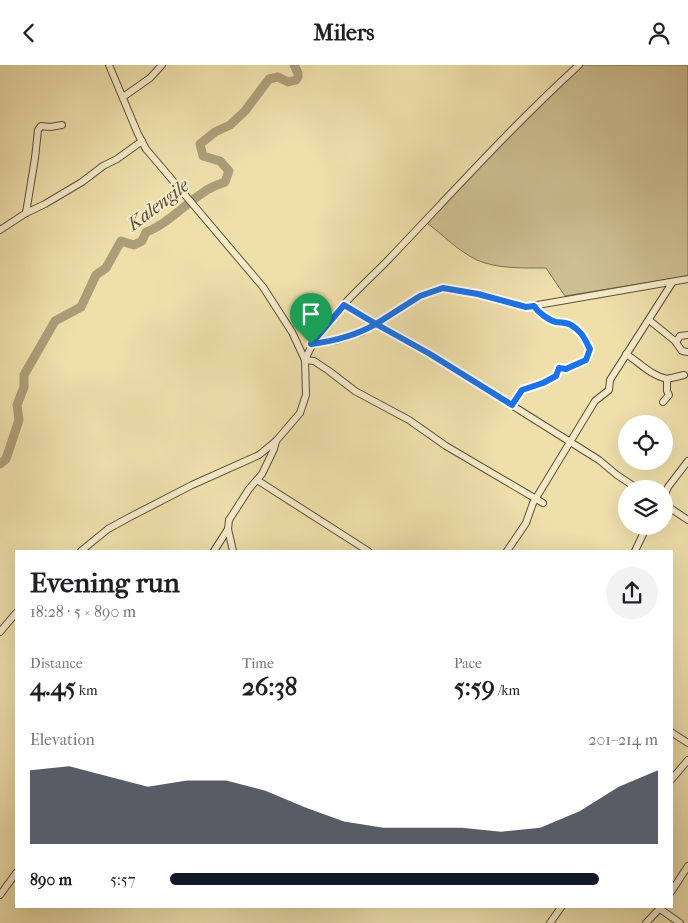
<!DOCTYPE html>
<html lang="en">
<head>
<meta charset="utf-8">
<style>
  :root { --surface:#fff; --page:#f2f2f2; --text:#202124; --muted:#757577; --accent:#111827 }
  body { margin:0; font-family:"IM FELL French Canon",serif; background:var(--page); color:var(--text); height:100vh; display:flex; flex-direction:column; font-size:19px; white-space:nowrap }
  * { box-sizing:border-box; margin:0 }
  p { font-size:16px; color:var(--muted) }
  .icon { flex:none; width:28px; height:28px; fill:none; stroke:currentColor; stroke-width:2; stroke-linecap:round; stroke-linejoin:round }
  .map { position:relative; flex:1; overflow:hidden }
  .side { position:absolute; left:15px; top:485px; width:658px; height:358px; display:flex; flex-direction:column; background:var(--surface); border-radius:0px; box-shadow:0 5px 20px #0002 }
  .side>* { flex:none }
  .fabs { position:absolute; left:618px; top:350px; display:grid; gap:10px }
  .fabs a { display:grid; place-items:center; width:55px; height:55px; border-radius:50%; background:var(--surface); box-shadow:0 5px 20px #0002; font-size:25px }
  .pin { position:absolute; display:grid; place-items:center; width:42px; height:42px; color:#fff; margin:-51px -21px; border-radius:50% 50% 50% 0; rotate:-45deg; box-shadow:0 0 5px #0007 }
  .pin .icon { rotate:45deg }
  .round { display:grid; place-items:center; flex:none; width:52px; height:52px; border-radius:26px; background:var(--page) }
  .head { display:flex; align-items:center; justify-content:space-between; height:85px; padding:0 15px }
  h1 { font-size:28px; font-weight:700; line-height:38px }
  .figures { display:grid; grid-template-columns:repeat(3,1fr); gap:8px; height:85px; padding:5px 15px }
  .figures div { display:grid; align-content:center }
  .figures b { font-size:25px; font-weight:700 }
  .figures small { font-size:14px; font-weight:400 }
  .figures p { font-size:14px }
  .chart { height:140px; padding:10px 15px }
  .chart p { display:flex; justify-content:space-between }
  .chart svg { width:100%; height:90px; margin-top:5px; fill:var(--accent); opacity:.7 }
  ul { padding:0 15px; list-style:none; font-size:16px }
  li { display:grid; grid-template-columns:80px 60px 1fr; align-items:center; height:38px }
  li i { height:12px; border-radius:6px; background:var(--accent) }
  header { display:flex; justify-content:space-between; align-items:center; height:65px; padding:0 15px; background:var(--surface); font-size:22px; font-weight:700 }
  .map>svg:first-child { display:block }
</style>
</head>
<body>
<header><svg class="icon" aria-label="back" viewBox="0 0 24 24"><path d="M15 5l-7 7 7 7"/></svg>Milers<svg class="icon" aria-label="person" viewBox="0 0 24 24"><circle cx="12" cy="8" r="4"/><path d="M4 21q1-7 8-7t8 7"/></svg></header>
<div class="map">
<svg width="688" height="858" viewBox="0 0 688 858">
  <rect width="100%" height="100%" fill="#eedfab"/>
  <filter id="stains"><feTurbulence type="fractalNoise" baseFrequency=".004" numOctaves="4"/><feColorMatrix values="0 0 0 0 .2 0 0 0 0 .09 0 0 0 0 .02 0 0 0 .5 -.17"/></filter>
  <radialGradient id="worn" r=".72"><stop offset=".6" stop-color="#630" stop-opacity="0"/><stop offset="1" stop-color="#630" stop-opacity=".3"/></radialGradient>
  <path fill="#cdbf92" stroke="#7c7054" d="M582 0H688V211L565 231 546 203C524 203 497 204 477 195 458 186 443 170 427 158L526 53Z"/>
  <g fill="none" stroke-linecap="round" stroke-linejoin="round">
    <path stroke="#ac9e79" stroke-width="9" d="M0 399 6 394 19 355 17 340 24 322V310L55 256 81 242 96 210 106 203 121 176 134 180 142 176 146 167C166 160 185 139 204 127 210 122 218 120 225 117L229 106 220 96 203 91 200 79 215 67 230 60 245 46 269 14 278 12 288 17 296 15 298 12V8L294 0"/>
    <defs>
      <g id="minor">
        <polyline points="123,32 150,13 162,0"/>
        <polyline points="26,148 35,93 38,65 41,61 50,62 62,60"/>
        <polyline points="0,165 26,148 45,139 82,117 103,101 117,94 142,76"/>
        <polyline points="344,240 430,289 521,346 599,395 617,410 638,424"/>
        <polyline points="649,255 675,276 682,286 688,287"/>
        <polyline points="676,277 680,271 688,270"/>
        <polyline points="311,279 338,275 362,267 420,231 443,223 478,229 526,242 688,214"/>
        <path d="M626 289C640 298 650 310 667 314"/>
        <polyline points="663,337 669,330 667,326 667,314 684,310"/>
        <path d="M512 340 522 325 543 318 556 311 559 303 567 304 587 295 590 284C585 275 582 266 571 260 566 257 562 258 556 257 548 255 538 247 534 241"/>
        <polyline points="257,415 368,486"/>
        <polyline points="664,432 668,422 688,396"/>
        <path d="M543 438 446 381 409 355 355 326 329 306 314 296 305 295C320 257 361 223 389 194 452 128 512 61 579 0"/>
        <polyline points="664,439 688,455"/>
        <polyline points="228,464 233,486"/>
        <polyline points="81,486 108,464 128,453 192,420 259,390 276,376 300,348 306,330 305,295 292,267 263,222 146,84 138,69 109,0"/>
        <polyline points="214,486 228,464 229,455 249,424 262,409 274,384 276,376"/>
        <polyline points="507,486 526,458 533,438 595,336 609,325 610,315 672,218"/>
        <polyline points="635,486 647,461"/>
        <polyline points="0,567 16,548"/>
        <polyline points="671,667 688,678"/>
        <polyline points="671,715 688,695"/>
        <polyline points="671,827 688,801"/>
        <polyline points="0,830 16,808"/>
        <polyline points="660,844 680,858"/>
        <polyline points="550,858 562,841"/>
        <polyline points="646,858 662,841"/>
      </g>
    </defs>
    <use href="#minor" stroke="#5c503c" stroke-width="8"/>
    <use href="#minor" stroke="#f4eac8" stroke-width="6"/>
  </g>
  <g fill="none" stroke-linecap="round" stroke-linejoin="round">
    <defs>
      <path id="route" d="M311 279C335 276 355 271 376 259L430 289 512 340 522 325 543 318 556 311 559 303 566 304 586 295 590 284C585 275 582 266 571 260 566 257 562 258 556 257 548 255 538 247 534 241L526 242 478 229 443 223 420 231 376 259 344 240 311 279"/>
    </defs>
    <use href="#route" stroke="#fff" stroke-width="10"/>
    <use href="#route" stroke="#1a73e8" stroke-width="6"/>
  </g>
  <g text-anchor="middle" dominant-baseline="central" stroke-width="4.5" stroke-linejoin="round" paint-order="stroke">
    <g font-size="19" font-style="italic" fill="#594c39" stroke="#f4eac8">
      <text transform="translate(158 140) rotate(-37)">Kalengile</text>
    </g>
  </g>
  <rect width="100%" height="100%" filter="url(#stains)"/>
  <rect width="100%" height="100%" fill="url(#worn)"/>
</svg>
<div class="fabs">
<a><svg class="icon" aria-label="locate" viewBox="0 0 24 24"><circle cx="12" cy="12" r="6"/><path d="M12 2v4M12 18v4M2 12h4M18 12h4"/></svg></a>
<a><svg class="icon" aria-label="layers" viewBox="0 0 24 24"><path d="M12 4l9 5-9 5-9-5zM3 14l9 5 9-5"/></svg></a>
</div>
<div class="pin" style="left:311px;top:279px;background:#1e9e55"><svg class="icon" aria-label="arrive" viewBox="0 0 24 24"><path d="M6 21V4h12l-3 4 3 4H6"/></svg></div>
<section class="side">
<div class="head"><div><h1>Evening run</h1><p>18:28 · 5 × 890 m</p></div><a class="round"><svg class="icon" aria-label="share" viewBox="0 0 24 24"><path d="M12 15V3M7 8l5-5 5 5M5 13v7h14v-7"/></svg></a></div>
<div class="figures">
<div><p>Distance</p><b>4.45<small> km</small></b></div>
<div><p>Time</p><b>26:38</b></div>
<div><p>Pace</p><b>5:59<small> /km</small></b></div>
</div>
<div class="chart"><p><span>Elevation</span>201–214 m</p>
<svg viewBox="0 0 160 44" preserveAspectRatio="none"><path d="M0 44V8L10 6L20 11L30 16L40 13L50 13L60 18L70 26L80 33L90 36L100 36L110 36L120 38L130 36L140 28L150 16L160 8V44z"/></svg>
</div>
<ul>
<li><b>890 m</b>5:57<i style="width:88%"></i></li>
</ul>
</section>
</div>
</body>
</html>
